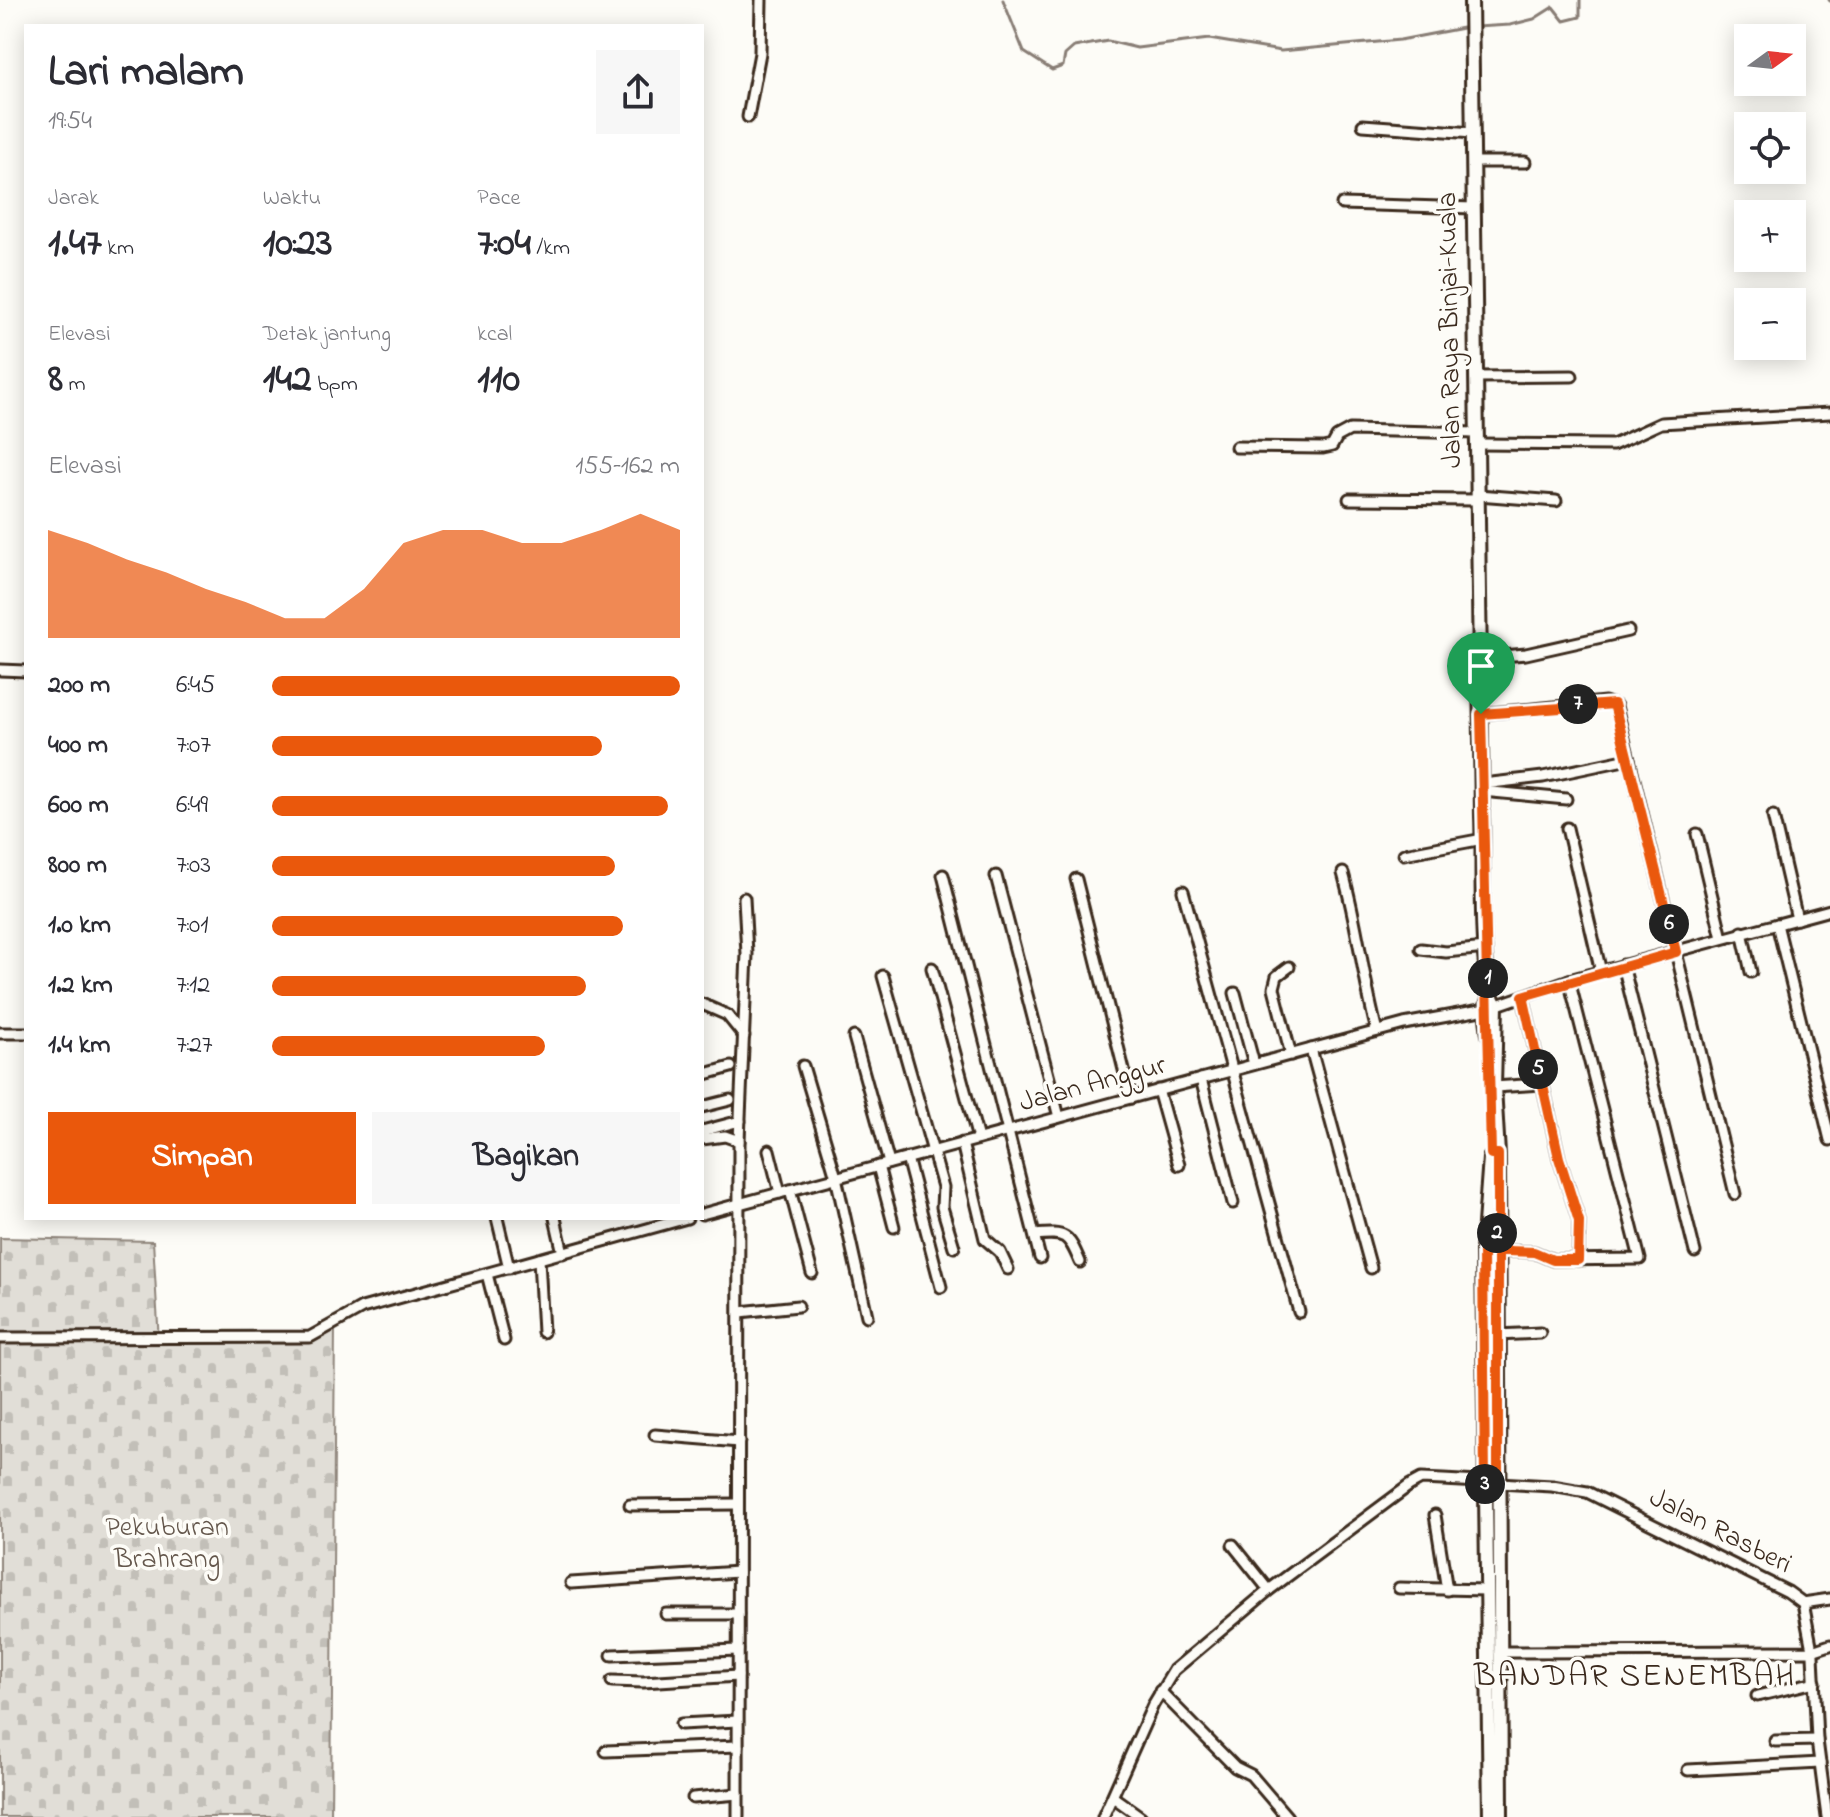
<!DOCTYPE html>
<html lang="id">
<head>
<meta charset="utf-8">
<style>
  :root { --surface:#fff; --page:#f7f7f7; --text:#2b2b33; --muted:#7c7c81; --accent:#ea580c }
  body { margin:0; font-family:"Indie Flower",sans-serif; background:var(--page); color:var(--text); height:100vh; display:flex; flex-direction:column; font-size:30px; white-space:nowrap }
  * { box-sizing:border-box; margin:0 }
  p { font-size:26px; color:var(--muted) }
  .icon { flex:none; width:44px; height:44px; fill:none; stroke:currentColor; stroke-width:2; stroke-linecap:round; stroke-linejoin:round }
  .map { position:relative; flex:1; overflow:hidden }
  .side { position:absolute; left:24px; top:24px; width:680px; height:1196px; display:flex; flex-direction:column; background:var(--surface); border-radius:0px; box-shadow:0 4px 20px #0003 }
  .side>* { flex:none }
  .needle { width:52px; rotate:75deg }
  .tools { position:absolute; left:1734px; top:24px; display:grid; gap:16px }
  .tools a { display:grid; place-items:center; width:72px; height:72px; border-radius:0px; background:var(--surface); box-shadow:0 4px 20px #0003; font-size:40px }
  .pin { position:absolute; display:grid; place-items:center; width:68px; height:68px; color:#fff; margin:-82px -34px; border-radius:50% 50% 50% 0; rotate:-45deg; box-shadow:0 0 8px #0007 }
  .pin .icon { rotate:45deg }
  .km { position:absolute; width:40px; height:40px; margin:-20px; border-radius:50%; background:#222; color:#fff; font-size:22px; line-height:40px; text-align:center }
  .round { display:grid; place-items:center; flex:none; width:84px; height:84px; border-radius:0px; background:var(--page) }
  .headline { display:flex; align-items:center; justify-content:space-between; height:136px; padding:0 24px }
  h1 { font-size:44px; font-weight:700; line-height:60px }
  .figures { display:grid; grid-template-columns:repeat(3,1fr); gap:12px; height:136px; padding:8px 24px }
  .figures div { display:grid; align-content:center }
  .figures b { font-size:40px; font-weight:700 }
  .figures small { font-size:22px; font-weight:400 }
  .figures p { font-size:22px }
  .chart { height:224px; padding:16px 24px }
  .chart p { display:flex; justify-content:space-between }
  .chart svg { width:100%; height:144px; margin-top:8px; fill:var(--accent); opacity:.7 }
  .button { display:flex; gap:16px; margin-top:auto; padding:16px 24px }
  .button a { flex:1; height:92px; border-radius:0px; background:var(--accent); color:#fff; font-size:32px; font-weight:700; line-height:92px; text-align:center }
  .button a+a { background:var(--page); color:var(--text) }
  ul { padding:0 24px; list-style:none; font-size:26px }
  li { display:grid; grid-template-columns:128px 96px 1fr; align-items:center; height:60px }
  li i { height:20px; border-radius:10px; background:var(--accent) }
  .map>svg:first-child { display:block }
</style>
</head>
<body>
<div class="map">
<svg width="1830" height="1817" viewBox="0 0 1830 1817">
  <defs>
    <pattern id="cemetery-stones" width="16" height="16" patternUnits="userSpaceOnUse" patternTransform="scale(2)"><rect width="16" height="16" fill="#e1ded7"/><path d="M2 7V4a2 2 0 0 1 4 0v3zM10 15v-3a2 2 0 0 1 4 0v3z" fill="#c2bfb8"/></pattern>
  </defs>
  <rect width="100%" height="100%" fill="#fdfcf7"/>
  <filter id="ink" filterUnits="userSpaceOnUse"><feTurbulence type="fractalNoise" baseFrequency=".0125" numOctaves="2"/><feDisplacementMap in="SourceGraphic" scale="16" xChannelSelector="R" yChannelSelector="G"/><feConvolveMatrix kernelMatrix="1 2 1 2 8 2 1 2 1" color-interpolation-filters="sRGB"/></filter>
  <g filter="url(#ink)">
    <polygon fill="url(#cemetery-stones)" stroke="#8e847a" stroke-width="2" points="0,1238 153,1241 159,1342 303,1341 335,1325 331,1817 0,1817"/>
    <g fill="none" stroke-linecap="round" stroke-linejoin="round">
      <g stroke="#887d74" stroke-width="3">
        <polyline points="1003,0 1024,52 1052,70 1063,66 1065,55 1074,47 1108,41 1137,48 1209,39 1281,51 1400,40 1468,27"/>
        <polyline points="1829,0 1830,1"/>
        <polyline points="1476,27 1510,25 1534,19 1553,7 1564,21 1580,17 1580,0"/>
      </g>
      <defs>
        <g id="minor">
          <polyline points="748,117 760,53 761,0"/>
          <polyline points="1363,125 1473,133"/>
          <polyline points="1473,162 1525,162"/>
          <polyline points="1342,204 1474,208"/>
          <polyline points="1476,377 1572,376"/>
          <polyline points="1477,444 1613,445 1661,423 1830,413"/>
          <polyline points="1236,447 1323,448 1332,446 1337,437 1350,430 1477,433"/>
          <polyline points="1478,495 1556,501"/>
          <polyline points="1349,499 1478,500"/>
          <polyline points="1479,658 1526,654 1628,631"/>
          <polyline points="0,670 26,671"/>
          <polyline points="1481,714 1605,702 1616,706 1735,1194"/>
          <polyline points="1483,784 1543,777 1629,759"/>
          <polyline points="1482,791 1566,799"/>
          <polyline points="1773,816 1797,919"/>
          <polyline points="1567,828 1601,972"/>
          <polyline points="1697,834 1722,938"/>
          <polyline points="1404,854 1483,839"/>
          <path d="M1343 873C1358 926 1363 979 1377 1031"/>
          <polyline points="943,875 1040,1258"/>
          <polyline points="996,876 1059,1117"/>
          <polyline points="1076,879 1131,1098"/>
          <polyline points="1183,891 1299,1312"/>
          <polyline points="1777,924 1830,1140"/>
          <polyline points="1742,932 1751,972"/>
          <polyline points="1421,949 1446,952 1486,948"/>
          <polyline points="1623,965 1695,1252"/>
          <polyline points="1289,967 1277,976 1274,988 1291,1055"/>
          <polyline points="932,968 978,1139"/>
          <polyline points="883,976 943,1187 942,1207 954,1247"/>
          <polyline points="1235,993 1254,1064"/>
          <polyline points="1523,996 1559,1158 1579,1221 1578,1260"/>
          <polyline points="702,1004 727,1015 744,1036"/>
          <polyline points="0,1033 26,1033"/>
          <polyline points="854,1037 889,1163"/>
          <polyline points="1311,1049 1371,1268"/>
          <polyline points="803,1066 836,1177 867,1316"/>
          <polyline points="702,1075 731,1067"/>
          <polyline points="1201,1079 1233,1203"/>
          <polyline points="1494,1087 1541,1084"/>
          <polyline points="1158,1090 1179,1165"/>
          <polyline points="702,1107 730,1100"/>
          <polyline points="702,1131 740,1121"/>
          <polyline points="702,1139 725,1136 739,1141"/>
          <polyline points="962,1143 985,1239 1000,1252 1008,1269"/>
          <polyline points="769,1150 780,1193"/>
          <polyline points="907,1158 941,1287"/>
          <polyline points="878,1166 894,1227"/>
          <polyline points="790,1190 812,1273"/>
          <polyline points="702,1214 1404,1024 1486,1009 1569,980 1830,910"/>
          <polyline points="497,1218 509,1268"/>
          <polyline points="555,1218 563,1253"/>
          <path d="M1035 1235C1066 1232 1068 1234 1080 1262"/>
          <polyline points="1483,1250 1534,1252 1553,1260 1640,1259 1569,980"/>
          <polyline points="539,1259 543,1332"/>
          <polyline points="487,1274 504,1340"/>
          <polyline points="740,1312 798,1306"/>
          <polyline points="1497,1335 1540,1333"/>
          <polyline points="0,1338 310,1337 362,1308 687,1218"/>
          <polyline points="655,1435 739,1442"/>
          <polyline points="630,1505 737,1504"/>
          <polyline points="1435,1515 1447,1590"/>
          <polyline points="1233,1545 1269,1590"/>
          <polyline points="571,1583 738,1572"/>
          <polyline points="1399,1588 1487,1590"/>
          <polyline points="1803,1603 1830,1599"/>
          <polyline points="666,1614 738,1614"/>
          <polyline points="1499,1652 1812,1651 1830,1645"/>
          <polyline points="612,1655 738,1650"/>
          <polyline points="612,1681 643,1682 738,1676"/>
          <polyline points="1160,1691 1235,1767 1251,1775 1287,1817"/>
          <polyline points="1757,1696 1815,1682"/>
          <polyline points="681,1724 737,1721"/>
          <polyline points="1775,1741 1817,1740"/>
          <polyline points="606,1751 738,1746"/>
          <polyline points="1688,1770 1820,1763"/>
          <polyline points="1113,1797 1141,1817"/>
          <polyline points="693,1798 738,1794"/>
          <polyline points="738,1817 739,1141 747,954 744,898"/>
          <polyline points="1103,1817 1153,1705 1174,1670 1269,1590 1410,1485 1421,1479 1443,1480 1552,1486 1587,1492 1788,1592 1803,1603 1813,1655 1817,1740 1827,1817"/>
        </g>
        <g id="major">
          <path d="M1471 0 1482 817C1484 855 1478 979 1496 1005L1494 1087 1498 1154 1501 1817"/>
          <polyline points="1489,1035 1486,1009 1490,995"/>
          <polyline points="1490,1817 1483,1250 1490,1158"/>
        </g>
      </defs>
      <use href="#minor" stroke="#3b2a1e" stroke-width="15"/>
      <use href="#major" stroke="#3b2a1e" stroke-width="18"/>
      <use href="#minor" stroke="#fdfcf7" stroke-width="9"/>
      <use href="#major" stroke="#fdfcf7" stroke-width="12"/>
    </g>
  </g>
  <g fill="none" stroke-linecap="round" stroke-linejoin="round" filter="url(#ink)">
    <defs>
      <polyline id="route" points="1481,714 1491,1154 1498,1154 1498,1484 1485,1484 1483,1250 1534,1252 1553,1260 1578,1260 1579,1221 1559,1158 1523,996 1676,952 1614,704 1481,714"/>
    </defs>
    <use href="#route" stroke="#fff" stroke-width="16"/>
    <use href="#route" stroke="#ea580c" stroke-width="10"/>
  </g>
  <g text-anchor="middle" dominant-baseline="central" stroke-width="7" stroke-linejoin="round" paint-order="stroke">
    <g font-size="28" fill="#3b2a1e" stroke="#fdfcf7">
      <text transform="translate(1451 330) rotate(-91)">Jalan Raya Binjai-Kuala</text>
      <text transform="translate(1093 1085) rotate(-15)">Jalan Anggur</text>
      <text transform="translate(1720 1532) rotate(27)">Jalan Rasberi</text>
    </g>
    <g font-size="28" fill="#64574c" stroke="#fdfcf7">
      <text x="167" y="1528">Pekuburan<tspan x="167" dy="32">Brahrang</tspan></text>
    </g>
    <g font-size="32" letter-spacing="2" fill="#3b2a1e" stroke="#fdfcf7">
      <text x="1635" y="1677">BANDAR SENEMBAH</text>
    </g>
  </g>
</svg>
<div class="tools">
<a><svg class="needle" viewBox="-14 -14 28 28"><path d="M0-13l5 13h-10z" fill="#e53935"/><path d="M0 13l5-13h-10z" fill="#7c7c81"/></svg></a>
<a><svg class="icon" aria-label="locate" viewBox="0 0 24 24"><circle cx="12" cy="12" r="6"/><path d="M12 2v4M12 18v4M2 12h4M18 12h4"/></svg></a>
<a>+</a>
<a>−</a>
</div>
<div class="pin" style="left:1481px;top:714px;background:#1e9e55"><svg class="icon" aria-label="arrive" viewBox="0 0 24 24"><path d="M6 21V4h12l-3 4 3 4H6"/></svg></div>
<b class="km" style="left:1488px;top:978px">1</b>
<b class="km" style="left:1497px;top:1233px">2</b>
<b class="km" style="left:1485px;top:1484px">3</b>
<b class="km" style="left:1538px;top:1069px">5</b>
<b class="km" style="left:1669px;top:924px">6</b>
<b class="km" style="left:1578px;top:704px">7</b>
<section class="side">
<div class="headline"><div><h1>Lari malam</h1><p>19:54</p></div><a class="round"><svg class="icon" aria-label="share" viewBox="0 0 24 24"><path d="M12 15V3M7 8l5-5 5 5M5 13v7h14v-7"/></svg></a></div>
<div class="figures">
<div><p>Jarak</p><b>1.47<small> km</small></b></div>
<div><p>Waktu</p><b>10:23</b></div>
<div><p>Pace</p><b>7:04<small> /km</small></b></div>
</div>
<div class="figures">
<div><p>Elevasi</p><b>8<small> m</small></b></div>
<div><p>Detak jantung</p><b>142<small> bpm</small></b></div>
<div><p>kcal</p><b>110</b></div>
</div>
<div class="chart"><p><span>Elevasi</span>155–162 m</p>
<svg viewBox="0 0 160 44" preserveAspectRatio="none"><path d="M0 44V11L10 15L20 20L30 24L40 29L50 33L60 38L70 38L80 29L90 15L100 11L110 11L120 15L130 15L140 11L150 6L160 11V44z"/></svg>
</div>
<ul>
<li><b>200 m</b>6:45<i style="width:100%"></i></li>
<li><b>400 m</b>7:07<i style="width:81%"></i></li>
<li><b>600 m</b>6:49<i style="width:97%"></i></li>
<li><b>800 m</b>7:03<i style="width:84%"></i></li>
<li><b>1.0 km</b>7:01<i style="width:86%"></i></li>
<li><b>1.2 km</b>7:12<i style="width:77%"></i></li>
<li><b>1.4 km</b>7:27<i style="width:67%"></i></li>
</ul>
<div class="button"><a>Simpan</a><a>Bagikan</a></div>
</section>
</div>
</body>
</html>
